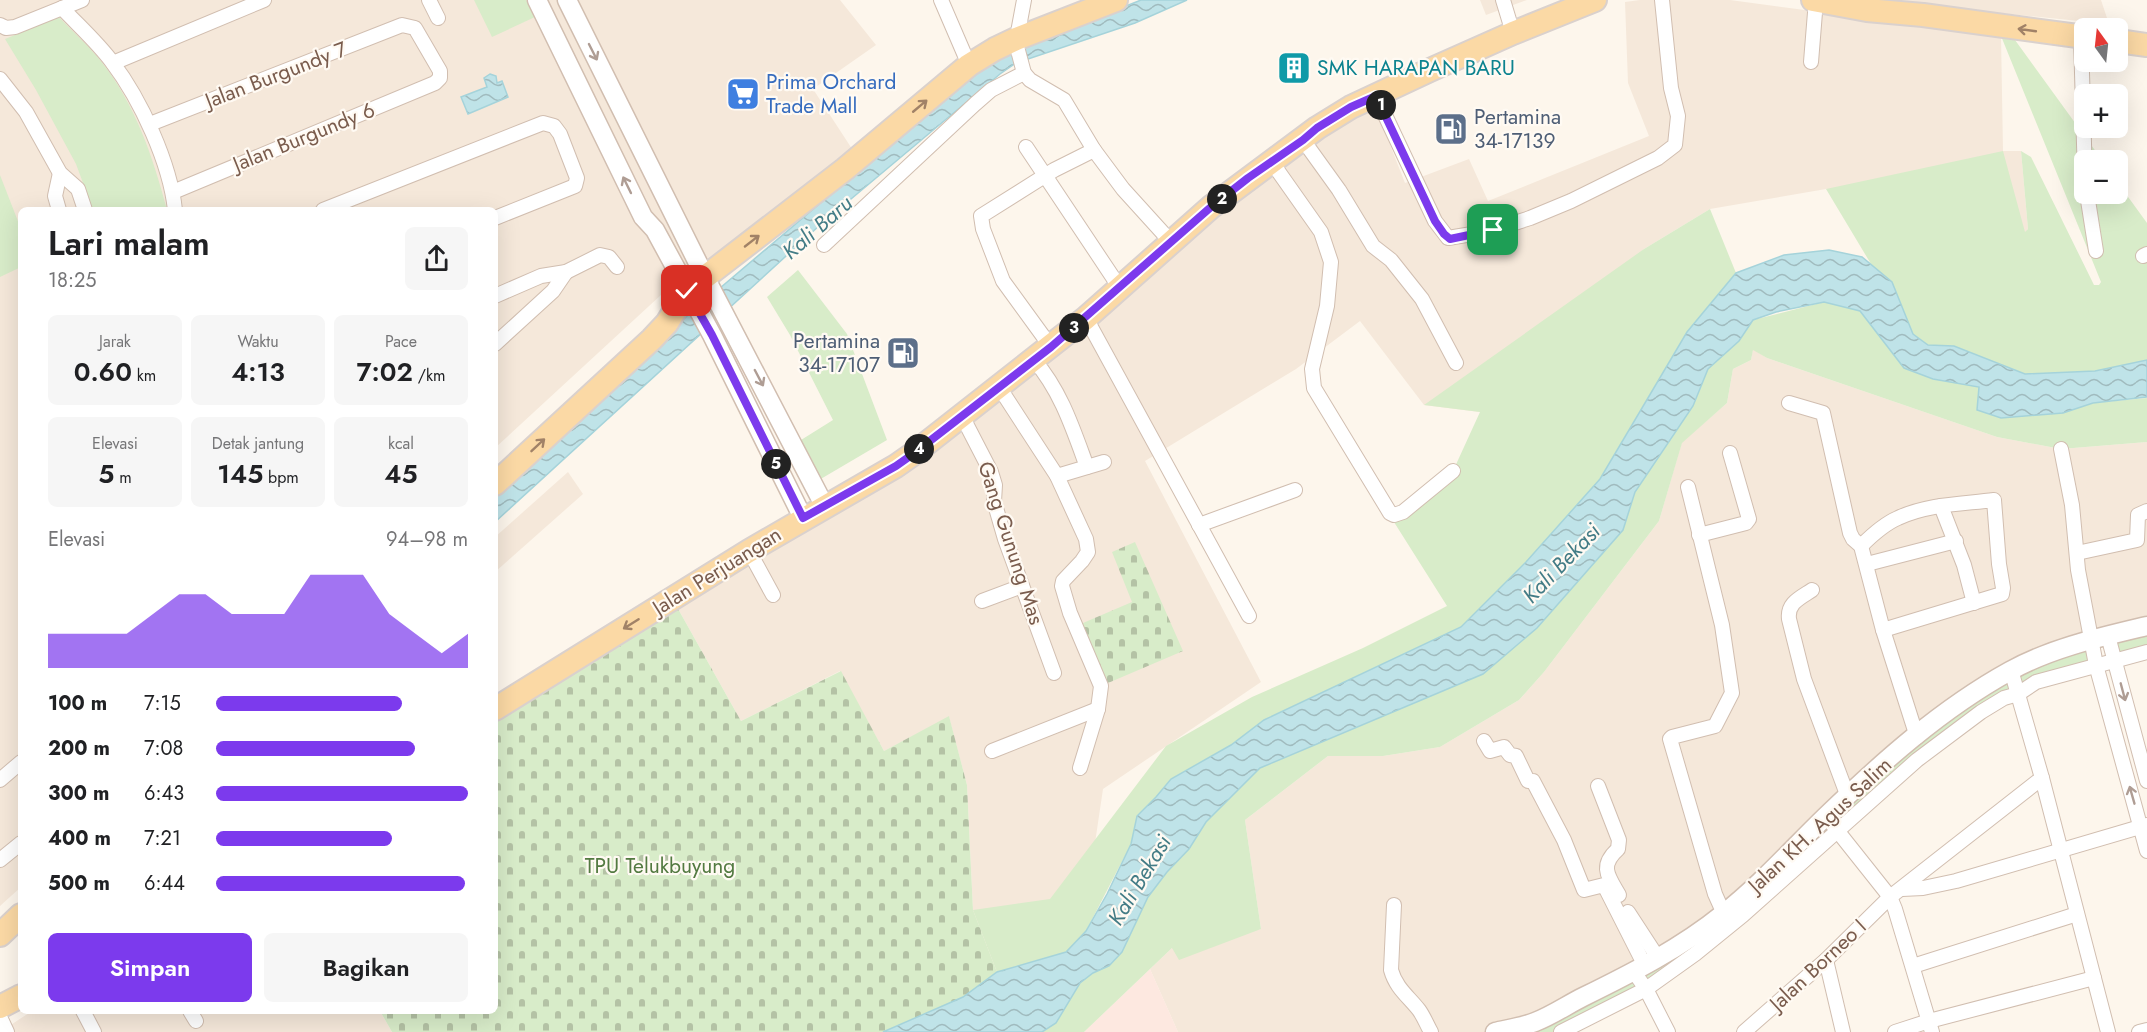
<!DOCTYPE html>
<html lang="id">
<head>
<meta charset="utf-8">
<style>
  :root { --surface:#fff; --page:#f6f6f6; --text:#202124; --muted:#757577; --accent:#7c3aed }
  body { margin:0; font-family:Jost,sans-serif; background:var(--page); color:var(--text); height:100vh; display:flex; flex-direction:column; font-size:22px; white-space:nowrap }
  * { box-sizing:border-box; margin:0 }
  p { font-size:20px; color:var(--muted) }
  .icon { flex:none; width:33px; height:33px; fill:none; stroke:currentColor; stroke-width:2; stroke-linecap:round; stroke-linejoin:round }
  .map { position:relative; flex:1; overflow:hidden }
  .sheet { position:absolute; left:18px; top:207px; width:480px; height:807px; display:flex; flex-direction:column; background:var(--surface); border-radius:9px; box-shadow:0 6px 24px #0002 }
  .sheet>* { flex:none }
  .needle { width:39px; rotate:345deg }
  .controls { position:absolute; left:2074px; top:18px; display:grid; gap:12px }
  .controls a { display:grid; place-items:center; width:54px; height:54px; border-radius:9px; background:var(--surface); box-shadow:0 6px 24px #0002; font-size:30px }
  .pin { position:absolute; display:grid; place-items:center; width:51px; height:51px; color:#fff; margin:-26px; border-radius:12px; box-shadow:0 3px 9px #0006 }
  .km { position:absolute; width:30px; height:30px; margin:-15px; border-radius:50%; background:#222; color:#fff; font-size:16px; line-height:30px; text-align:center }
  .round { display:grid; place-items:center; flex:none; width:63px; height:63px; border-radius:9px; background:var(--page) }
  .overview { display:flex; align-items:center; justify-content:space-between; height:102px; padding:0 30px }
  h1 { font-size:33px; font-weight:600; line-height:45px }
  .metrics { display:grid; grid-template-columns:repeat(3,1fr); gap:9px; height:102px; padding:6px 30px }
  .metrics div { display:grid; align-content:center; border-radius:9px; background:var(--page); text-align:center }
  .metrics b { font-size:26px; font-weight:600 }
  .metrics small { font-size:16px; font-weight:400 }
  .metrics p { font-size:16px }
  .chart { height:168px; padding:12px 30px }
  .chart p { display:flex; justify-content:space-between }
  .chart svg { width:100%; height:108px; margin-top:6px; fill:var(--accent); opacity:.7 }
  .button { display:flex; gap:12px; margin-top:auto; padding:12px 30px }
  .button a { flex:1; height:69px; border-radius:9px; background:var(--accent); color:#fff; font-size:24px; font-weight:600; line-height:69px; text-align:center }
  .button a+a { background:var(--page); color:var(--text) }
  ul { padding:0 30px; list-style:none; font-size:20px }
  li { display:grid; grid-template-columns:96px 72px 1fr; align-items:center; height:45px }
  li i { height:15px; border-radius:8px; background:var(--accent) }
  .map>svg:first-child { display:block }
</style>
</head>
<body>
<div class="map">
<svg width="2147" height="1032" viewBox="0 0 2147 1032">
  <defs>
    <pattern id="cemetery-stones" width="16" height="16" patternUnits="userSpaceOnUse" patternTransform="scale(1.5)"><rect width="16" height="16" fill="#d8ecc9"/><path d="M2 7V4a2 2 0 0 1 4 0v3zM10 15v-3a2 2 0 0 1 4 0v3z" fill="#b4c2a5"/></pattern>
    <pattern id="water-waves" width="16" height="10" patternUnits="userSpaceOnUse" patternTransform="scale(1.5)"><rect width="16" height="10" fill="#bfe3e8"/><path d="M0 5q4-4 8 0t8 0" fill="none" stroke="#a0bbbe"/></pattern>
  </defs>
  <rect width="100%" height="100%" fill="#fdf6ec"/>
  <g fill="#f5e8da">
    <polygon points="0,0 840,0 876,45 813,89 856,155 674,283 495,448 495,210 21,210 21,887 0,906"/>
    <polygon points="1480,0 1527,0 1486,15"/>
    <polygon points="1640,0 1730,0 2001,36 2003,151 2021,151 2028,229 2025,233 1826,189 1710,209 1644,249 1480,412 1424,405 1360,321 1296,369 1145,461 1261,682 1103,789 1088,890 997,972 973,910 967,785 949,717 884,751 840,671 741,721 677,607 897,477 1053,359 1217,212 1292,154 1374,104 1405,183 1469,159 1488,201 1649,136 1628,83 1625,2"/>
    <polygon points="1880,0 2101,0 2109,24 1887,2"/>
    <polygon points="1753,349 1767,358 1997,437 2061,449 2147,442 2147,626 2092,639 1848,797 1658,958 1495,1032 1178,1032 1150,969 1172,948 1261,929 1245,820 1328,756 1383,756 1440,747 1519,700 1544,672 1659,521 1682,442 1727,403 1733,369 1751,360"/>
    <polygon points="568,472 583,494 495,572 495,537"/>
    <polygon points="32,1011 380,1011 392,1032 0,1032"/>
  </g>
  <polygon fill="#fde8e0" points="1150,969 1178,1032 1084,1032"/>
  <g fill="#d8ecc9">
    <polygon points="474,0 526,0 535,17 492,37"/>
    <path d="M59 17C72 31 88 45 100 60 135 103 153 157 167 210H93L76 164 36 90 5 39Z"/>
    <polygon points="2001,36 2015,40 2102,160 2085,160 2085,194 2118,194 2118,183 2147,223 2147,360 2095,371 2025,374 1954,346 1928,345 1913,334 1826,189 2003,151 2025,232 2028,229 2021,151 2031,157 2094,285 2099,285 2101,282"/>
    <polygon points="0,175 21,229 21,267 0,277"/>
    <polygon points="1710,209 1736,273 1687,332 1600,479 1526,562 1461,627 1264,720 1231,745 1171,779 1156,797 1137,816 1131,844 1086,931 1066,952 997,972 973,910 1050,899 1166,746 1252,697 1363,648 1447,606 1387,511 1390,513 1453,471 1480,412 1424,405 1644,249"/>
    <polygon points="798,270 847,334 887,440 819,480 801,440 833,420 790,335 767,297"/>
    <polygon points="1824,302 1860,311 1904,367 1933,379 1979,387 2063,413 2093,403 2147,398 2147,442 2061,449 1997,437 1767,358 1753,350 1751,360 1733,369 1727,403 1682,443 1659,521 1544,672 1519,700 1440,747 1383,756 1328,756 1245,820 1261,929 1179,960 1172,948 1084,1032 1042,1032 1056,1023 1080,983 1093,973 1109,966 1122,952 1148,897 1167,872 1189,849 1206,822 1260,768 1374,720 1623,530 1635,492 1693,406 1708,369 1739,341 1753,320"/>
    <polygon points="2147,626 2147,652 2114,660 2108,636"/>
    <polygon points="2091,641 2094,664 2021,688 2013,671"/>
    <polygon points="2011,670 2018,694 1982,712 1695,954 1561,1032 1495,1032 1658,958 1825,818"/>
  </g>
  <g fill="url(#cemetery-stones)">
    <polygon points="1135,542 1183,651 1101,686 1076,626 1132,602 1112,552"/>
    <polygon points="677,607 741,721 841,671 884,751 949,716 967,785 973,910 997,972 963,997 883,1032 392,1032 380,1011 495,1011 495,721"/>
  </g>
  <g fill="url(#water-waves)" stroke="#a5d3da" stroke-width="1.5">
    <polygon points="1141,0 1187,0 1135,23 1016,63 1000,74 820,225 495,522 495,498 687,316 988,61"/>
    <polygon points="490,74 496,76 497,83 502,81 508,97 468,114 461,97 487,87 484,78"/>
    <polygon points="1829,250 1862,257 1892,282 1913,334 1928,345 1954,346 2025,374 2095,371 2147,360 2147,397 2093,403 2063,413 2001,418 1977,410 1979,387 1933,379 1904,368 1860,311 1824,302 1776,312 1753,320 1739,341 1708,369 1693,406 1635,492 1623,530 1537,628 1483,674 1260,768 1206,822 1189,849 1167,872 1148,897 1122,952 1109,966 1093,973 1080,983 1056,1023 1042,1032 883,1032 963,997 997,972 1066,952 1086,931 1107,894 1131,844 1137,816 1156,797 1171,779 1231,745 1264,720 1461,627 1526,562 1600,479 1687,332 1736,273 1784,255"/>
  </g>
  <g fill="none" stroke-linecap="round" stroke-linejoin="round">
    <defs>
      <g id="minor">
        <polyline points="429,0 438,18"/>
        <polyline points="941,0 969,65"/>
        <polyline points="1024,0 1016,43 1024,73 1030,80 1064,100 1094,150 1123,189 1172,243"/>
        <polyline points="1503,0 1513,33"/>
        <path d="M62 8C79 26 98 43 112 62 141 100 170 163 175 210"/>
        <polyline points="0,25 6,28 15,27 82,0"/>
        <polyline points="2081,37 2085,179"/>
        <polyline points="1811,62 1816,0"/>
        <polyline points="113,63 264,0"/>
        <polyline points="0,79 26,112 60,173 78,189 85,210"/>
        <polyline points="1376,96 1435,221 1448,238 1490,231 1530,218 1571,201 1658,158 1675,145 1678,116 1671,88 1662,0"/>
        <polyline points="150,124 402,25 415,28 440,71 440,78 435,83 173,192"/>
        <polyline points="1303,140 1339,190 1373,246 1391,260 1422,299 1456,363"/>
        <polyline points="1026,147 1120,288"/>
        <polyline points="1271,161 1321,232 1331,262 1327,306 1312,369 1314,388 1390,513 1394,515 1403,512 1453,471"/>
        <polyline points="2087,194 2096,251"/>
        <polyline points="59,210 55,196 60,173"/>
        <polyline points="323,210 543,123 554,126 560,134 577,178 575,186 495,218"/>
        <polyline points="824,245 975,104 991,90 1024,73"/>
        <polyline points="2143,256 2147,254"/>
        <polyline points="495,296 541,276 566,272 600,255 609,257 617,267"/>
        <polyline points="1086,318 1249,616"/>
        <polyline points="495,344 553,291 566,272"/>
        <polyline points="1051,347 1003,281 983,229 981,216 1054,170 1094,150"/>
        <path d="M1034 360C1061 391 1073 429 1087 467"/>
        <polyline points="999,387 1057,476 1086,539 1088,552 1082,561 1063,581 1062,586 1070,613 1101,686 1098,709 1080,768"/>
        <polyline points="1789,403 1823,413 1850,533 1853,539 1861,546 1883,630 1917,737"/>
        <polyline points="962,416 991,472 995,485 994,501 1005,539 1054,673"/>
        <polyline points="2061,449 2072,505 2078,570 2096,665 2147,851"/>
        <polyline points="1057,476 1104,462"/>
        <polyline points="1688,487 1722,625 1732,693 1715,726 1672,737 1670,739 1715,894 1724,914"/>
        <polyline points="1941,506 1964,565 1974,603"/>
        <polyline points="1199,525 1295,490"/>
        <polyline points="1699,535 1746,523 1749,519 1730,453"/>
        <path d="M1861 546C1872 535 1884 524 1898 518 1927 504 1963 504 1994 500L1999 564 2003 588 2002 594 1883 630"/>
        <polyline points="749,551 773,595"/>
        <polyline points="2077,553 2137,540 2138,515 2147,511"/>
        <polyline points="1867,564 1956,541"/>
        <path d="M1812 590C1800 598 1787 603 1789 619L1804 679 1848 797"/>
        <polyline points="982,601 1022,586"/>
        <polyline points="2108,636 2147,781"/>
        <polyline points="2011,670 2042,778 2108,1032"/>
        <polyline points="1484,741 1490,751 1504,747 1510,755 1516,756 1528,781 1533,781 1564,840 1584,890 1604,885 1645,966"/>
        <polyline points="992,751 1098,709"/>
        <polyline points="0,780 21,762"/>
        <path d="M1598 786 1619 840 1618 849C1599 866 1608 876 1619 895"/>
        <polyline points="1832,824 1890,897 1895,909 1932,1032"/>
        <polyline points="0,860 21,843"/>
        <polyline points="1902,889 1923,888 1956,881 2147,825"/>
        <path d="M1394 905 1391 970C1396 988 1408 996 1419 1010 1424 1017 1427 1025 1431 1032"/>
        <polyline points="1628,912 1658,958"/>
        <polyline points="1826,960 1843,1032"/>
        <polyline points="1913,966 2077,914"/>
        <polyline points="1634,972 1646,989 1668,1032"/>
        <polyline points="83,1011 94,1032"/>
        <polyline points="190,1011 196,1021"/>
        <polyline points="0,1017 7,1032"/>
        <polyline points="1561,1032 1646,989 1695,954 1743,915 1917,760 1981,712 2004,698 2018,694 2036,682 2147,652"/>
        <polyline points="1744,1032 1826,960 1890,897 2042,778"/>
        <polyline points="1895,1032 1929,1021 2094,978"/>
        <polyline points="2139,1032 2147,1030"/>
      </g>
      <g id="tertiary">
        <polyline points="537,0 643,217 655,230 712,335 803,518"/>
        <polyline points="567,0 705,277 825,507"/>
        <path d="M1495 1032C1508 1029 1522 1027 1535 1022 1551 1016 1567 1005 1583 997 1632 973 1681 948 1723 914 1760 885 1791 850 1825 817 1881 763 1941 709 2010 671 2051 648 2101 637 2147 626"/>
      </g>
      <g id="primary">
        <polyline points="1813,0 1867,10 1923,15 2085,37"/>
        <polyline points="2118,41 2147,45"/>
        <polyline points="495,484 652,339 667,323 687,291 845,169 969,65 995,49 1016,39 1116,0"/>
        <polyline points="495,709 749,551 896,466 913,454 1086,318 1211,207 1317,128 1351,107 1430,70 1513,33 1595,0"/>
        <polyline points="0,935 21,915"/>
        <polyline points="0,1007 21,996"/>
      </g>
    </defs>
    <use href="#minor" stroke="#d1beb0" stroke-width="16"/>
    <use href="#tertiary" stroke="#d1beb0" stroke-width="21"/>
    <use href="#primary" stroke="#dad1cd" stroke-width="26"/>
    <use href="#minor" stroke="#fff" stroke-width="14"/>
    <use href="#tertiary" stroke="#fff" stroke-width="18"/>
    <use href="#primary" stroke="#fbd9a5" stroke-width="22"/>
  </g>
  <defs><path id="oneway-shaft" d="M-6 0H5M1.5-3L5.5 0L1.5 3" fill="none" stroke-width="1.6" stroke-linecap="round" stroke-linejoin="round" transform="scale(1.5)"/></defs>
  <g stroke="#a18267">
    <use href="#oneway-shaft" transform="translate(2027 30) rotate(-172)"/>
    <use href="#oneway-shaft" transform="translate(920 106) rotate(-40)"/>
    <use href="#oneway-shaft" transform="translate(752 241) rotate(-38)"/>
    <use href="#oneway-shaft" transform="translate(538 445) rotate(-43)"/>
    <use href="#oneway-shaft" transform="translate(631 624) rotate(148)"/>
  </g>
  <g stroke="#af9d94">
    <use href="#oneway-shaft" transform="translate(593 52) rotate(63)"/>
    <use href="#oneway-shaft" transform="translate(627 185) rotate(-116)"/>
    <use href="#oneway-shaft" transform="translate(759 378) rotate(62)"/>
    <use href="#oneway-shaft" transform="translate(2123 692) rotate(75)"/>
    <use href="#oneway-shaft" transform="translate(2132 795) rotate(-106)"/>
  </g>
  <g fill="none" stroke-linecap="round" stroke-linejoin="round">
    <defs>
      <polyline id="route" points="687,291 712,335 803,518 896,466 913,454 1051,347 1211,207 1248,178 1303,140 1317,128 1351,107 1376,96 1435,221 1444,234 1450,239 1493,230"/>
    </defs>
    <use href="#route" stroke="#fff" stroke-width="12"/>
    <use href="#route" stroke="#7c3aed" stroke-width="8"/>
  </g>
  <defs>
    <symbol id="building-square" viewBox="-11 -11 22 22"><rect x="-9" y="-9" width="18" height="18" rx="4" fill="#0f9aa8" stroke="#fffaf3"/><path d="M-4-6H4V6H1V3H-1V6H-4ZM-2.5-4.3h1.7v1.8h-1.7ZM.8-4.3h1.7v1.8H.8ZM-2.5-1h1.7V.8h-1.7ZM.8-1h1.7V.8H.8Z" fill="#fff"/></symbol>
    <symbol id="supermarket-square" viewBox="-11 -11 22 22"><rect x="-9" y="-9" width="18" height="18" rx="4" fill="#3f7fe0" stroke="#fffaf3"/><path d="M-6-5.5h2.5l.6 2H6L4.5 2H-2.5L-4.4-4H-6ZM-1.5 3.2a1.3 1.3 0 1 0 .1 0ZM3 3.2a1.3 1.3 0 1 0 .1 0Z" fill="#fff"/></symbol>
    <symbol id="fuel-square" viewBox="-11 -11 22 22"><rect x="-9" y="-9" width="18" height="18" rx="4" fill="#5c6f8a" stroke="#fffaf3"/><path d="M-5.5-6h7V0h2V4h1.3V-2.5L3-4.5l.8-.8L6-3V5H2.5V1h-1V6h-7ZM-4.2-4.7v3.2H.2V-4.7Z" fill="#fff"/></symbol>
  </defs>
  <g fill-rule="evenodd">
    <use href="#building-square" x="1275" y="49" width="38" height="38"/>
    <use href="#supermarket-square" x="724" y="75" width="38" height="38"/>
    <use href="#fuel-square" x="1432" y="110" width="38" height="38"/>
    <use href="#fuel-square" x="884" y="334" width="38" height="38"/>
  </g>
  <g text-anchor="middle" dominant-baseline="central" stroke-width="4.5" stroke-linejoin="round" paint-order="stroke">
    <g font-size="21" fill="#0d838f" stroke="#fffaf3" text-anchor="start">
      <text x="1317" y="68">SMK HARAPAN BARU</text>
    </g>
    <g font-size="21" fill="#7a5c4d" stroke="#fffaf3">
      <text transform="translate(276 75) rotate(-21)">Jalan Burgundy 7</text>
      <text transform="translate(304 137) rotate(-22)">Jalan Burgundy 6</text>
      <text transform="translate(1011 543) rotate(72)">Gang Gunung Mas</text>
      <text transform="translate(717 571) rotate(-32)">Jalan Perjuangan</text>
      <text transform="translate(1820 825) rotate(-43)">Jalan KH. Agus Salim</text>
      <text transform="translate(1818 965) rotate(-43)">Jalan Borneo I</text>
    </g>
    <g font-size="21" fill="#366cbe" stroke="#fffaf3" text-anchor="start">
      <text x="766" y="82">Prima Orchard<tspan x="766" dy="24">Trade Mall</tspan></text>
    </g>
    <g font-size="21" fill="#4e5e75" stroke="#fffaf3" text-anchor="start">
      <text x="1474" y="117">Pertamina<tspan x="1474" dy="24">34-17139</tspan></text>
      <text x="880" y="341" text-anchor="end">Pertamina<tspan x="880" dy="24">34-17107</tspan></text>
    </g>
    <g font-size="21" fill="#537a41" stroke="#fffaf3">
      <text x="660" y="866">TPU Telukbuyung</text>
    </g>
    <g font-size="22" font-style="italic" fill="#437c86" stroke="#fffaf3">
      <text transform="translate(817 227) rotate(-41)">Kali Baru</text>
      <text transform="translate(1561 563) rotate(-46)">Kali Bekasi</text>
      <text transform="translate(1139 880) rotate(-59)">Kali Bekasi</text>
    </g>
  </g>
</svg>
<div class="controls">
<a><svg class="needle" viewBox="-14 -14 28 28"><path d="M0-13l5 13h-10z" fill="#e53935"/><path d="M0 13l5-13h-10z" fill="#757577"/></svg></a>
<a>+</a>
<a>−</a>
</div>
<div class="pin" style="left:1493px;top:230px;background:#1e9e55"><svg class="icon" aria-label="arrive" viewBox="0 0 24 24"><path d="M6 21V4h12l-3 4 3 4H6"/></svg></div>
<div class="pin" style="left:687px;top:291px;background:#d93025"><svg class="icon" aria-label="check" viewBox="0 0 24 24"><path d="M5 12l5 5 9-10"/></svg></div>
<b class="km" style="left:1381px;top:105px">1</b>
<b class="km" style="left:1222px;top:199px">2</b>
<b class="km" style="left:1074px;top:328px">3</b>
<b class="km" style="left:919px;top:449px">4</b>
<b class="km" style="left:776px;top:464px">5</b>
<section class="sheet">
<div class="overview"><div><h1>Lari malam</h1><p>18:25</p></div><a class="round"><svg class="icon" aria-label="share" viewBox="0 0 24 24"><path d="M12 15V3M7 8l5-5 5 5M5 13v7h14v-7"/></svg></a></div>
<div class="metrics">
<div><p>Jarak</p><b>0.60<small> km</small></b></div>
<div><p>Waktu</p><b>4:13</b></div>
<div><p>Pace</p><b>7:02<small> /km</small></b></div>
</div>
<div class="metrics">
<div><p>Elevasi</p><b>5<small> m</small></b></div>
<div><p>Detak jantung</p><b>145<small> bpm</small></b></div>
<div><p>kcal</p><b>45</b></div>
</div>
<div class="chart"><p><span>Elevasi</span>94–98 m</p>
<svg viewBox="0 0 160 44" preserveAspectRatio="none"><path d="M0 44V30L10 30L20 30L30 30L40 22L50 14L60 14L70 22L80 22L90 22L100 6L110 6L120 6L130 22L140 30L150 38L160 30V44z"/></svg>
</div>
<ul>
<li><b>100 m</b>7:15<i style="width:74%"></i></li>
<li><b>200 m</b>7:08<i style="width:79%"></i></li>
<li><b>300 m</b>6:43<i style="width:100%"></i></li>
<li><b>400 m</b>7:21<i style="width:70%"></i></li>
<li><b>500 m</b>6:44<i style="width:99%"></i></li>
</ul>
<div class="button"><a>Simpan</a><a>Bagikan</a></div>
</section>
</div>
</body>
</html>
